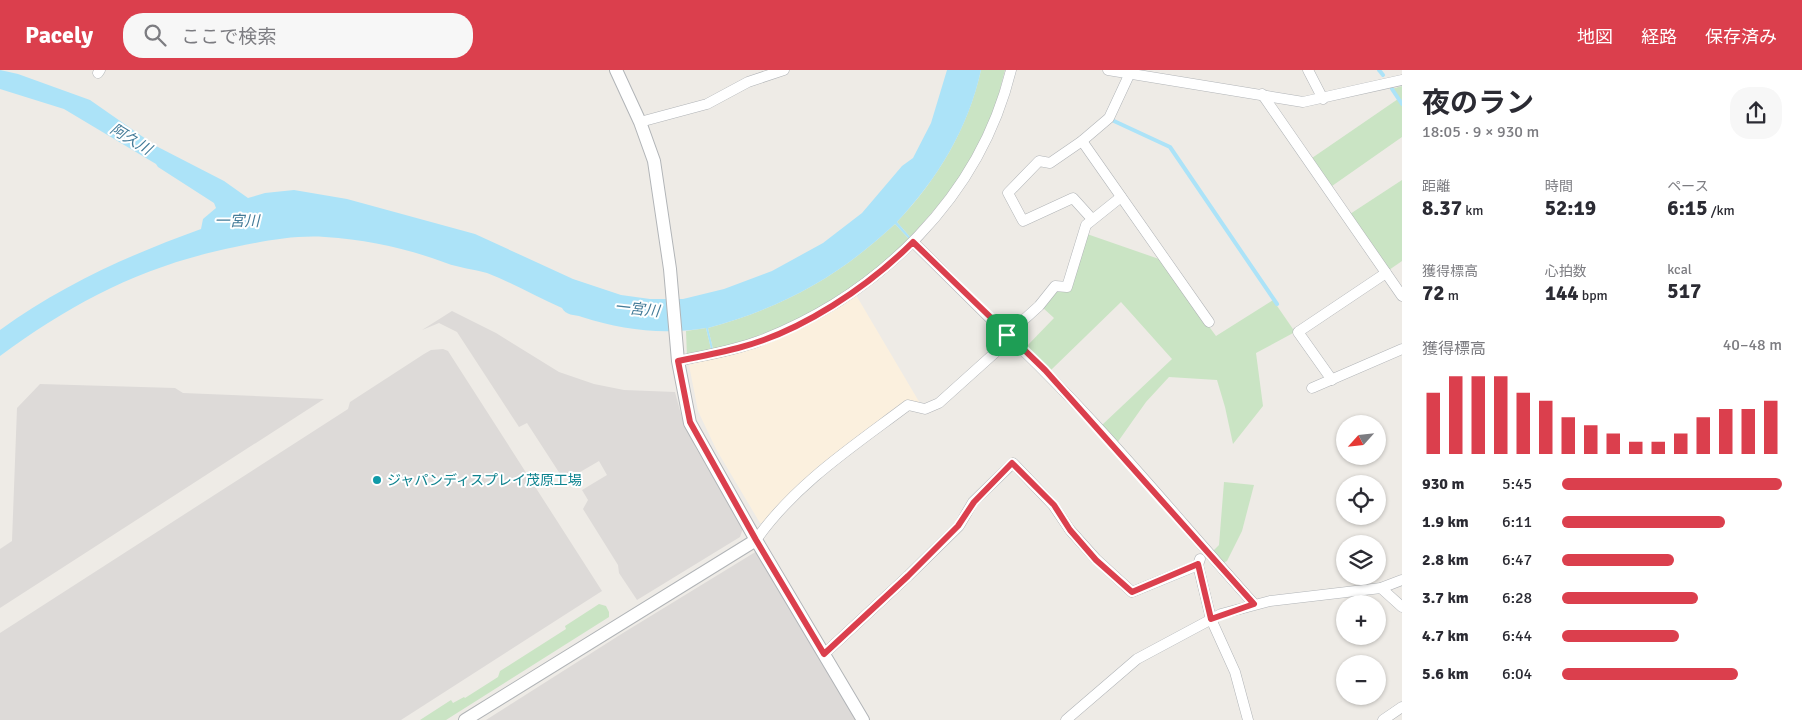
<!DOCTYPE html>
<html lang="ja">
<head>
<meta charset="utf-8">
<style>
  :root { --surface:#fff; --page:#f7f7f7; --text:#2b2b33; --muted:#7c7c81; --accent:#db3f4d }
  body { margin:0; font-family:Signika,"Noto Sans JP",sans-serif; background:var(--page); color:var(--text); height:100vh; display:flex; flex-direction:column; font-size:19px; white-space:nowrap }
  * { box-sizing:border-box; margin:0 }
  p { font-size:16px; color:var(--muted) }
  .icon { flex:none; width:28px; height:28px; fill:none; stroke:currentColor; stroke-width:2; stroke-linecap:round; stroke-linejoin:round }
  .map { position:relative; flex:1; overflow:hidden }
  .side { display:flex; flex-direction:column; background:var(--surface); width:400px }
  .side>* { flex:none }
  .needle { width:32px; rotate:243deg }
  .buttons { position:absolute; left:1336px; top:345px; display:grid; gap:10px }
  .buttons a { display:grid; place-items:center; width:50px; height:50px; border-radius:50%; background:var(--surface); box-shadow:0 1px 4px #0004; font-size:25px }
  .pin { position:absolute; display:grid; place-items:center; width:42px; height:42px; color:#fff; margin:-21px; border-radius:10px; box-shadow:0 2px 8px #0006 }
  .round { display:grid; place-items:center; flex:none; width:52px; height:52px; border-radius:20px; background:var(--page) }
  .head { display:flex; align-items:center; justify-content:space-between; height:85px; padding:0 20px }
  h1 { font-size:28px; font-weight:700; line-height:38px }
  .stats { display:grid; grid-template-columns:repeat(3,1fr); gap:8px; height:85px; padding:5px 20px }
  .stats div { display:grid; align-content:center }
  .stats b { font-size:21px; font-weight:700 }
  .stats small { font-size:14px; font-weight:400 }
  .stats p { font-size:14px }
  .chart { height:140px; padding:10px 20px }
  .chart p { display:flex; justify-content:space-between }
  .chart svg { width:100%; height:90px; margin-top:5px; stroke:var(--accent); stroke-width:6 }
  ul { padding:0 20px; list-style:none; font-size:16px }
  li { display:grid; grid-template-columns:80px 60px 1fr; align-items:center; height:38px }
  li i { height:12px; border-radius:6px; background:var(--accent) }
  header { display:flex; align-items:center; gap:30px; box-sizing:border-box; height:70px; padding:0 25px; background:var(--accent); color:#fff }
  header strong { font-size:24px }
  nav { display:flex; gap:28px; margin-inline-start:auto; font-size:18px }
  .search { width:350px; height:45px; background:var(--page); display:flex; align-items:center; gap:12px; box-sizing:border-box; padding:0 18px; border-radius:20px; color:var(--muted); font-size:19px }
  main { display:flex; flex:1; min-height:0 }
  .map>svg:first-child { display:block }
</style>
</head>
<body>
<header>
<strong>Pacely</strong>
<div class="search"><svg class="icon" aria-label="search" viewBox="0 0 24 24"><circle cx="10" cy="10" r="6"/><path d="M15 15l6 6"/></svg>ここで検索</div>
<nav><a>地図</a><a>経路</a><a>保存済み</a></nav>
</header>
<main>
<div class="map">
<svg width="1402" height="650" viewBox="0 0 1402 650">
  <rect width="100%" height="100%" fill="#eeebe6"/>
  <polygon fill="#fbf0de" points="856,225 921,335 877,356 819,396 762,453 760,453 716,379 698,341 689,295 787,265"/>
  <g fill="#dddad8">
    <polygon points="452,241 496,263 559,302 594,314 624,320 675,322 682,348 697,380 743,458 740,467 637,530 619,503 618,495 583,439 588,430 582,420 607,405 599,391 575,405 562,407 527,353 519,357 457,262 439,253 422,260"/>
    <polygon points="443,279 448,281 602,521 401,650 0,650 0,563 348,339 350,332 424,284 431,280"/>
    <polygon points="40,314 175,318 183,323 324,329 0,538 0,479 12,471 17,338"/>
    <polygon points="757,481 857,650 486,650 623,563"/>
  </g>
  <g fill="#cae4c4">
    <path d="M981 0H1005C1000 17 997 35 991 52 975 91 939 137 910 167L897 152C938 109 968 58 981 0Z"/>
    <polygon points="1402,16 1402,67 1332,116 1312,88 1398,29 1392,19"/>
    <polygon points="1402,110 1402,191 1389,200 1350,144"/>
    <path d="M895 154 909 169C856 224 787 262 713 279L708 258C784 237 838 207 895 154Z"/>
    <polygon points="1087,164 1159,189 1216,266 1273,230 1295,262 1256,283 1263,336 1233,374 1225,337 1217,310 1169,307 1146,332 1117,373 1102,355 1172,289 1121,232 1051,300 1026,277 1054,248 1042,237 1057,220 1070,220"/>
    <polygon points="706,258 711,279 687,287 686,261"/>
    <polygon points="1224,412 1254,415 1242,461 1227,491 1223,493 1212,482 1219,475"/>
    <polygon points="599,534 606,536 609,542 609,547 446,650 420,650 451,630 453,633 464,627 465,628 498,607 500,601 566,559 565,556"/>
  </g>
  <path fill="#ace3f8" d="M0 0 18 4 90 30 156 76 224 111 248 128 265 123 294 120 347 129 475 164 573 209 621 225 650 229H683L724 219 772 201 823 173 862 143 902 96 913 88 931 53 947 0H981C968 59 938 108 897 152L910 167 909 169 895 154C838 207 784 237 708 258L713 279H711L706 258C662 265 623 260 582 247 574 244 566 246 562 238 537 227 513 213 487 203 474 199 459 198 446 193 406 178 368 170 325 167 295 165 264 171 235 177 145 195 73 232 0 286V260C62 215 129 185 201 159L203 149 216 138 214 133 158 97 156 94 64 39 0 19Z"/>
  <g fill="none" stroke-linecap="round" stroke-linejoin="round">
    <g stroke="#ace3f8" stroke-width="4">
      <polyline points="1379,0 1383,5"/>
      <polyline points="1392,19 1402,34"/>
      <polyline points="1114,51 1170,77 1277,234"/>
    </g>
    <defs>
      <g id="minor">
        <polyline points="1108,0 1303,32 1402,10"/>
        <polyline points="1308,0 1323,29"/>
        <polyline points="98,3 100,0"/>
        <polyline points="1262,24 1402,226"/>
        <polyline points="640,52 707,34 748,12 784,0"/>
        <polyline points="1082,71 1209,252"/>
        <path d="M1121 127 1086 155 1067 217 1055 216 1039 236 1007 265C1096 348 1173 444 1254 534"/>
        <polyline points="1092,149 1073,128 1023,151 1008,123 1039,91 1050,93 1082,71 1109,48 1130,3"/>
        <path d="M678 291C705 285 733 281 759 271 879 225 980 127 1011 0"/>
        <polyline points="1332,310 1298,262 1386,203"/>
        <polyline points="1312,318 1402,279"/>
        <path d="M756 470C795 414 855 375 908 335L925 339 939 333 1008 271 1007 265 913 172"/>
        <polyline points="1200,489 1198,495 1211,549 1235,602 1248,650"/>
        <polyline points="1381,518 1402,537"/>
        <polyline points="824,584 908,506 959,456 973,432 1013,393 1053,435 1070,460 1096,489 1132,522 1198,495"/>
        <polyline points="1066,650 1137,589 1221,544 1270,531 1381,518 1402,510"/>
        <polyline points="1383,650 1402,637"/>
      </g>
      <g id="tertiary">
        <polyline points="616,0 640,52 654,91 670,199 678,291 690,353 756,470 863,650"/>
        <polyline points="1130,3 1131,0"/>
        <polyline points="465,650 756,470"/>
      </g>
    </defs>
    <use href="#minor" stroke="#b1b4b7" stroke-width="11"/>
    <use href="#tertiary" stroke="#b1b4b7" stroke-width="14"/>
    <use href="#minor" stroke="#fff" stroke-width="10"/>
    <use href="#tertiary" stroke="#fff" stroke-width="12"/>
  </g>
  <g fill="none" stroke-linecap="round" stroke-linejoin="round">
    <defs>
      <path id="route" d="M913 172 1045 300 1254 534 1211 549 1198 494 1132 522 1096 490 1070 460 1054 435 1012 393 974 432 958 456 908 506 824 584 756 470 690 352 678 291C698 287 718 283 738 278 801 262 868 217 913 172Z"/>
    </defs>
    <use href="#route" stroke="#fff" stroke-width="10"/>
    <use href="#route" stroke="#db3f4d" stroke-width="6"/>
  </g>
  <circle fill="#0f9aa8" stroke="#fff" stroke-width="2" cx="377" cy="410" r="5"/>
  <g text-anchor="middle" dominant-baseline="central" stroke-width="4" stroke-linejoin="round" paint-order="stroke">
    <g font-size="14" fill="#0d838f" stroke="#fff" text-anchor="start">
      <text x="387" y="410">ジャパンディスプレイ茂原工場</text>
    </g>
    <g font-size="15" font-style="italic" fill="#437b98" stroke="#fff">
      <text transform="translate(131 69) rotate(31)">阿久川</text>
      <text x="237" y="151">一宮川</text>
      <text transform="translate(637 239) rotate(6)">一宮川</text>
    </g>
  </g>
</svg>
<div class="buttons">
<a><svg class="needle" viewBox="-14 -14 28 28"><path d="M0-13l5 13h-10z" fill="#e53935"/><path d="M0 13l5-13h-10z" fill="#7c7c81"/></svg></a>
<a><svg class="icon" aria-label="locate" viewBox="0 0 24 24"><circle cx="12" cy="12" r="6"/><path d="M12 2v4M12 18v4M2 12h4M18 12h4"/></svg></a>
<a><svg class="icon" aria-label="layers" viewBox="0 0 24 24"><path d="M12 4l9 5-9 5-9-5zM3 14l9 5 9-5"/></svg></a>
<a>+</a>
<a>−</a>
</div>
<div class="pin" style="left:1007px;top:265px;background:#1e9e55"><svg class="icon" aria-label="arrive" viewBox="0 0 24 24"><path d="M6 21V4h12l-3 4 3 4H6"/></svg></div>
</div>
<section class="side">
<div class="head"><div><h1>夜のラン</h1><p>18:05 · 9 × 930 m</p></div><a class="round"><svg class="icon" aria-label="share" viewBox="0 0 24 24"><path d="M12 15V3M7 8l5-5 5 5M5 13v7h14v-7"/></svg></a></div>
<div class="stats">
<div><p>距離</p><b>8.37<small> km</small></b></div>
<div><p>時間</p><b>52:19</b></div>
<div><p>ペース</p><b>6:15<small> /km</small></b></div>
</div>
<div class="stats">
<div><p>獲得標高</p><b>72<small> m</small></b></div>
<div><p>心拍数</p><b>144<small> bpm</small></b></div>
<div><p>kcal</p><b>517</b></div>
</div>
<div class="chart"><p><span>獲得標高</span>40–48 m</p>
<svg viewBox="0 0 160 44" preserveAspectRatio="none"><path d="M5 44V14M15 44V6M25 44V6M35 44V6M45 44V14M55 44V18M65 44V26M75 44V30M85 44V34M95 44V38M105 44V38M115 44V34M125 44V26M135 44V22M145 44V22M155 44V18"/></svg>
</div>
<ul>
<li><b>930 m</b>5:45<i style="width:100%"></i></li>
<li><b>1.9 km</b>6:11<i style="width:74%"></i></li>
<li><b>2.8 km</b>6:47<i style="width:51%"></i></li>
<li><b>3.7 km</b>6:28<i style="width:62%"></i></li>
<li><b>4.7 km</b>6:44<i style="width:53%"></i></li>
<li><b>5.6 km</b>6:04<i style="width:80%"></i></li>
</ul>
</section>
</main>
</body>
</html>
